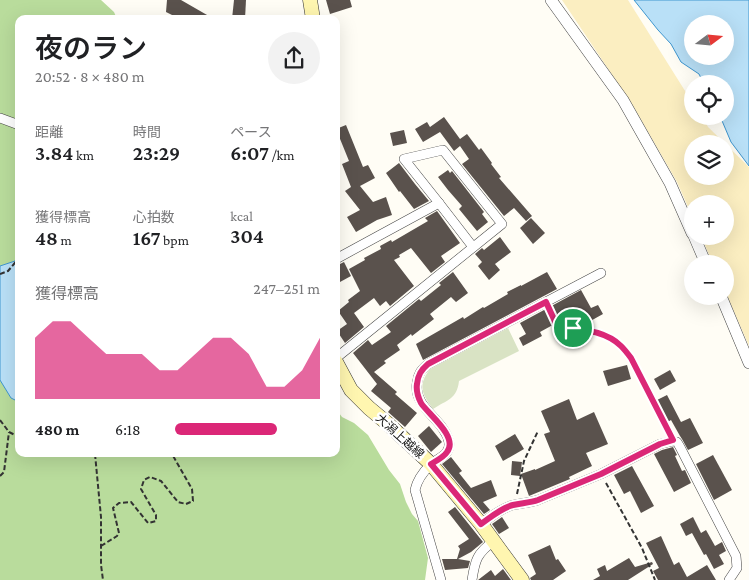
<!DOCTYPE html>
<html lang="ja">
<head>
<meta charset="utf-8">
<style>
  :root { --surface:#fff; --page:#f2f2f2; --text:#202124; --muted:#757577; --accent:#db2777 }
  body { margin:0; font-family:"Crimson Pro","Noto Sans JP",serif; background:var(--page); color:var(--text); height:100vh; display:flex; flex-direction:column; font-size:19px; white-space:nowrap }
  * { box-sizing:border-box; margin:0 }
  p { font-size:16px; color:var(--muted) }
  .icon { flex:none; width:28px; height:28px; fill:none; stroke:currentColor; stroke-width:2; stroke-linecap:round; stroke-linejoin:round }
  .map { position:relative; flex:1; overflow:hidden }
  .panel { position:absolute; left:15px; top:15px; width:325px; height:442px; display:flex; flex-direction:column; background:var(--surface); border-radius:10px; box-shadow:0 5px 20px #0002 }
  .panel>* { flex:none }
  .needle { width:32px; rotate:74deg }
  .tools { position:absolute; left:684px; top:15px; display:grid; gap:10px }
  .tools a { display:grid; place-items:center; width:50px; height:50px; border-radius:50%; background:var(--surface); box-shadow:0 5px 20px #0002; font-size:25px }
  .pin { position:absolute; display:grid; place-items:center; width:42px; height:42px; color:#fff; margin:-21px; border:2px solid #fff; border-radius:50%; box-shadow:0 1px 5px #0007 }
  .round { display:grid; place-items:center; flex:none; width:52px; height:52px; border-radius:26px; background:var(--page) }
  .headline { display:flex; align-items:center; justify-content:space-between; height:85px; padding:0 20px }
  h1 { font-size:28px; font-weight:600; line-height:38px }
  .stats { display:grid; grid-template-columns:repeat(3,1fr); gap:8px; height:85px; padding:5px 20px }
  .stats div { display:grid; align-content:center }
  .stats b { font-size:21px; font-weight:600 }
  .stats small { font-size:14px; font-weight:400 }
  .stats p { font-size:14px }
  .chart { height:140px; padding:10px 20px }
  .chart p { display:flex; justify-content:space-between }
  .chart svg { width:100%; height:90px; margin-top:5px; fill:var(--accent); opacity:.7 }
  ul { padding:0 20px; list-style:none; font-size:16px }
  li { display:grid; grid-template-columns:80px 60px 1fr; align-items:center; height:38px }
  li i { height:12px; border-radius:6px; background:var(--accent) }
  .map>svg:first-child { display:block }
</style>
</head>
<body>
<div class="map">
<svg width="749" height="580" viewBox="0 0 749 580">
  <rect width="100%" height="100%" fill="#fffdf5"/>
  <polygon fill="#b9dc9c" points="0,0 101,0 114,12 117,19 19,19 19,454 336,454 336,409 342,417 354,423 368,435 389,470 400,484 406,502 412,514 418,521 428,558 425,580 0,580"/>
  <path fill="#fbeec1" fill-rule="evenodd" d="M562 0H628L692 102V116H702L708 127 749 167V346L725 291V264H713L701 236H725V204H692V216L677 182 633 106ZM692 144H725V176H692Z"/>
  <path fill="#d9e3c4" d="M508 328 519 351 459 381C457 399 447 400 433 409 421 393 418 385 430 369Z"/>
  <g fill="#b9e0f7" stroke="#3f96cf" fill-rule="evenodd">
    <path d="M634 0H749V166L731 142 720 116H725V84H704L699 74 681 62 671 44 658 30ZM692 24H725V56H692Z"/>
    <polygon points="19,254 19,402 11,398 0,380 0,266 15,261"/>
  </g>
  <g fill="#5a524d">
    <polygon points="167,0 181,0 214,19 173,19 174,16 166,12"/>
    <polygon points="234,0 246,0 245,19 232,19"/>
    <polygon points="326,0 350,0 352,7 330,14"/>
    <polygon points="444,117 460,139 467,134 479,150 481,148 492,163 491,164 501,177 499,178 532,216 526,221 514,208 504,216 462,164 469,159 460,146 454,151 440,132 423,142 415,129 427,122 430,127"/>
    <polygon points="346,125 363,167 368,165 375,178 360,186 373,202 386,197 392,215 377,220 356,232 347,217 360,210 345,191 351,187 342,164 349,161 336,129"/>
    <polygon points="404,130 407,143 393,146 390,133"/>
    <polygon points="399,163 415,184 429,201 414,209 400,191 399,192 386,173"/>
    <polygon points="448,170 450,173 452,171 484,212 482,214 488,222 477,231 459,209 462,206 448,190 438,177"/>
    <polygon points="437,211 460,243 441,256 445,262 431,273 411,248 399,255 400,257 394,260 414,286 390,306 386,301 380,306 374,298 354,313 364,327 345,343 337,331 347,324 338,311 349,302 348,300 360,291 349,269 365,260 364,258 381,249 380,246 391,240 392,242 428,221 425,218"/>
    <polygon points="531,218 545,233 533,244 520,228"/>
    <polygon points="500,237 511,252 495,264 500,270 489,280 478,266 482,262 475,254 482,248 484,250"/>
    <polygon points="344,262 351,276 340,282 336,274 336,266"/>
    <polygon points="453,272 468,293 456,302 451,297 430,314 434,319 412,336 411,334 397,345 400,350 384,361 386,363 374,372 397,392 395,394 417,413 405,427 388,412 391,408 371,391 377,384 353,353 368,340 372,345 391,332 386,326 419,299 421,301 441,285 439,283"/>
    <polygon points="547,272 557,289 423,360 416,344 463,317 464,319 483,307 484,308 508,294 507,292 521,285 521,286"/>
    <polygon points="581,290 591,308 598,305 603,314 585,324 580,314 562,324 560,321 540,332 542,336 523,346 519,338 526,334 520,323"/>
    <polygon points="627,365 631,379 608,386 603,371"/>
    <polygon points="670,370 676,381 660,390 654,379"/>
    <polygon points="667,395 681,422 690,418 703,443 688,450 682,439 680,436 671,420 666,423 655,401"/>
    <polygon points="569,399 577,420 594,412 608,444 586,453 592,466 569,477 570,479 529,496 521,474 535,469 535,470 555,461 544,434 550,432 541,411"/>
    <polygon points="429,426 442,442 431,452 418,436"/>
    <polygon points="515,434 524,449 503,461 495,446"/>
    <polygon points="673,447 677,455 675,456 682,471 685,470 691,483 674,492 654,454 662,450"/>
    <polygon points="713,455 732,490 714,500 696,464"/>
    <polygon points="451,457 462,471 459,473 471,488 491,480 497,496 483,502 490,510 484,514 442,464"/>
    <polygon points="512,461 522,462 520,476 511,475"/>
    <polygon points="632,466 654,506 641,513 630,491 624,494 614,475"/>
    <polygon points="455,507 483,542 471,552 458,559 470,561 468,568 445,570 442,559 457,559 460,549 458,546 469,539 448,512"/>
    <polygon points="502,517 509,528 499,534 492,524"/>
    <polygon points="693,517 701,533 706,530 715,546 722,542 726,551 719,555 724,564 714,569 706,554 704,555 692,533 686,536 680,524"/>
    <polygon points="661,536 674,565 679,562 687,577 707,565 716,580 658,580 653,571 659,568 646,543"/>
    <polygon points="550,545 556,560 558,559 566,571 553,580 531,580 530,578 536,574 528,555"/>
    <polygon points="629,558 635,567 652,562 653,564 628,580 593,580 600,576 597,569 605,565 607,571"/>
    <polygon points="503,569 511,580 478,580 491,570 495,576"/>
  </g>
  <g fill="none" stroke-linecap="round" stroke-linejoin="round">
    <defs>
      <g id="minor">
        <polyline points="0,118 19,125"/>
        <polyline points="336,259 439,203"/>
        <polyline points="336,358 502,224 443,150 404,159 439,203 473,247"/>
        <path d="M481 524C491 517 501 508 513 505 521 503 530 503 538 500L601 474 660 444 673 441 677 442 680 447 736 556 737 568 729 580"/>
        <path d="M441 580 415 490C417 480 423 472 431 464 438 458 451 455 449 442 445 420 413 408 417 383 418 374 421 370 428 364L601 273"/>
        <path d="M472 580C475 560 477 553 494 541"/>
      </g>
      <g id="tertiary">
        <polyline points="551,0 623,100 670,183 692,233"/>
        <polyline points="694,236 706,264"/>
        <polyline points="721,296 749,363"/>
      </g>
      <g id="secondary">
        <polyline points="310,0 313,19"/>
        <polyline points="336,362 351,390 369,408 387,423 431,464 481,524 522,580"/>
      </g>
    </defs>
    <use href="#minor" stroke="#444" stroke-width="10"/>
    <use href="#tertiary" stroke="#444" stroke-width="12"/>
    <use href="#secondary" stroke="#333" stroke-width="15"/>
    <g stroke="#333" stroke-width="2" stroke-dasharray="5 2.5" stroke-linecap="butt">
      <polyline points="0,274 8,271 19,258"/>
      <polyline points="550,311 558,328 573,328 590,331 613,339 623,347 631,359 669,432"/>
      <polyline points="0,420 9,432 19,437"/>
      <polyline points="95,454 101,517 101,565 103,580"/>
      <polyline points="0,476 4,472 9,432"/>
      <polyline points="606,483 642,548 655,580"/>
      <polyline points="517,494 524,461 538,431"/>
      <polyline points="101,546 117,536 119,533 113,508 119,503 131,502 148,523 156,521 156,515 141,489 144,480 150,477 161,481 178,502 186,504 193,501 192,489 172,454"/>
    </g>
    <use href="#minor" stroke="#fff" stroke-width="9"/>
    <use href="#tertiary" stroke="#fff" stroke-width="11"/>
    <use href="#secondary" stroke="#fff6b0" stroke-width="14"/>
  </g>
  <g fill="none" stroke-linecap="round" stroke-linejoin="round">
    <defs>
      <path id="route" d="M546 302 558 328C579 328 606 331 621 346 625 350 628 354 631 358L673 440 660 444 601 474 538 500C530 503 521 503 513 505 501 508 491 517 481 524L431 464C436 461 444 457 447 452 459 437 428 414 421 403 418 397 416 390 417 384 418 375 421 370 428 364Z"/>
    </defs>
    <use href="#route" stroke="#fff" stroke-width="10"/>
    <use href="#route" stroke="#db2777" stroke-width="6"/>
  </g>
  <g text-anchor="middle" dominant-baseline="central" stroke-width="5" stroke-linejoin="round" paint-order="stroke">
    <g font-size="12" fill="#111" stroke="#fff">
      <text transform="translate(400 436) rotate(42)">大潟上越線</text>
    </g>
  </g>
</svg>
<div class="tools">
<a><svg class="needle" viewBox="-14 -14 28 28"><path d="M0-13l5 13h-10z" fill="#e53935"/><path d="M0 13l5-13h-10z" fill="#757577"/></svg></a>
<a><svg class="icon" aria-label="locate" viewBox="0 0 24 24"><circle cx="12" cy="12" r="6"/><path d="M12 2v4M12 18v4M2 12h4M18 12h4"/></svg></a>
<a><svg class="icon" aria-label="layers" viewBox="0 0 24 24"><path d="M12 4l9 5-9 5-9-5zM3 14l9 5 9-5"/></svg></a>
<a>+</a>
<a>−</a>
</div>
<div class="pin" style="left:573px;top:328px;background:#1e9e55"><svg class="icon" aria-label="arrive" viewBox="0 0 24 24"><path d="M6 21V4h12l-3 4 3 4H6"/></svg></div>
<section class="panel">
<div class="headline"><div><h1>夜のラン</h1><p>20:52 · 8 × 480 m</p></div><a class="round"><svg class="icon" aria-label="share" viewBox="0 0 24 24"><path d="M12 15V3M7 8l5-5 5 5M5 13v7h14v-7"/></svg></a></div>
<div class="stats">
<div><p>距離</p><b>3.84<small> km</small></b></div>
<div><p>時間</p><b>23:29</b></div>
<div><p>ペース</p><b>6:07<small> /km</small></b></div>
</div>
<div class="stats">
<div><p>獲得標高</p><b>48<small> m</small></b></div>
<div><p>心拍数</p><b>167<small> bpm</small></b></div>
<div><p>kcal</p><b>304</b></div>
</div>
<div class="chart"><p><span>獲得標高</span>247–251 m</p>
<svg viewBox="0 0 160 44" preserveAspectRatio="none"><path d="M0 44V14L10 6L20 6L30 14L40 22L50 22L60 22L70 30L80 30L90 22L100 14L110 14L120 22L130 38L140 38L150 30L160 14V44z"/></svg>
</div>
<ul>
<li><b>480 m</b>6:18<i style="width:70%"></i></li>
</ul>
</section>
</div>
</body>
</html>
